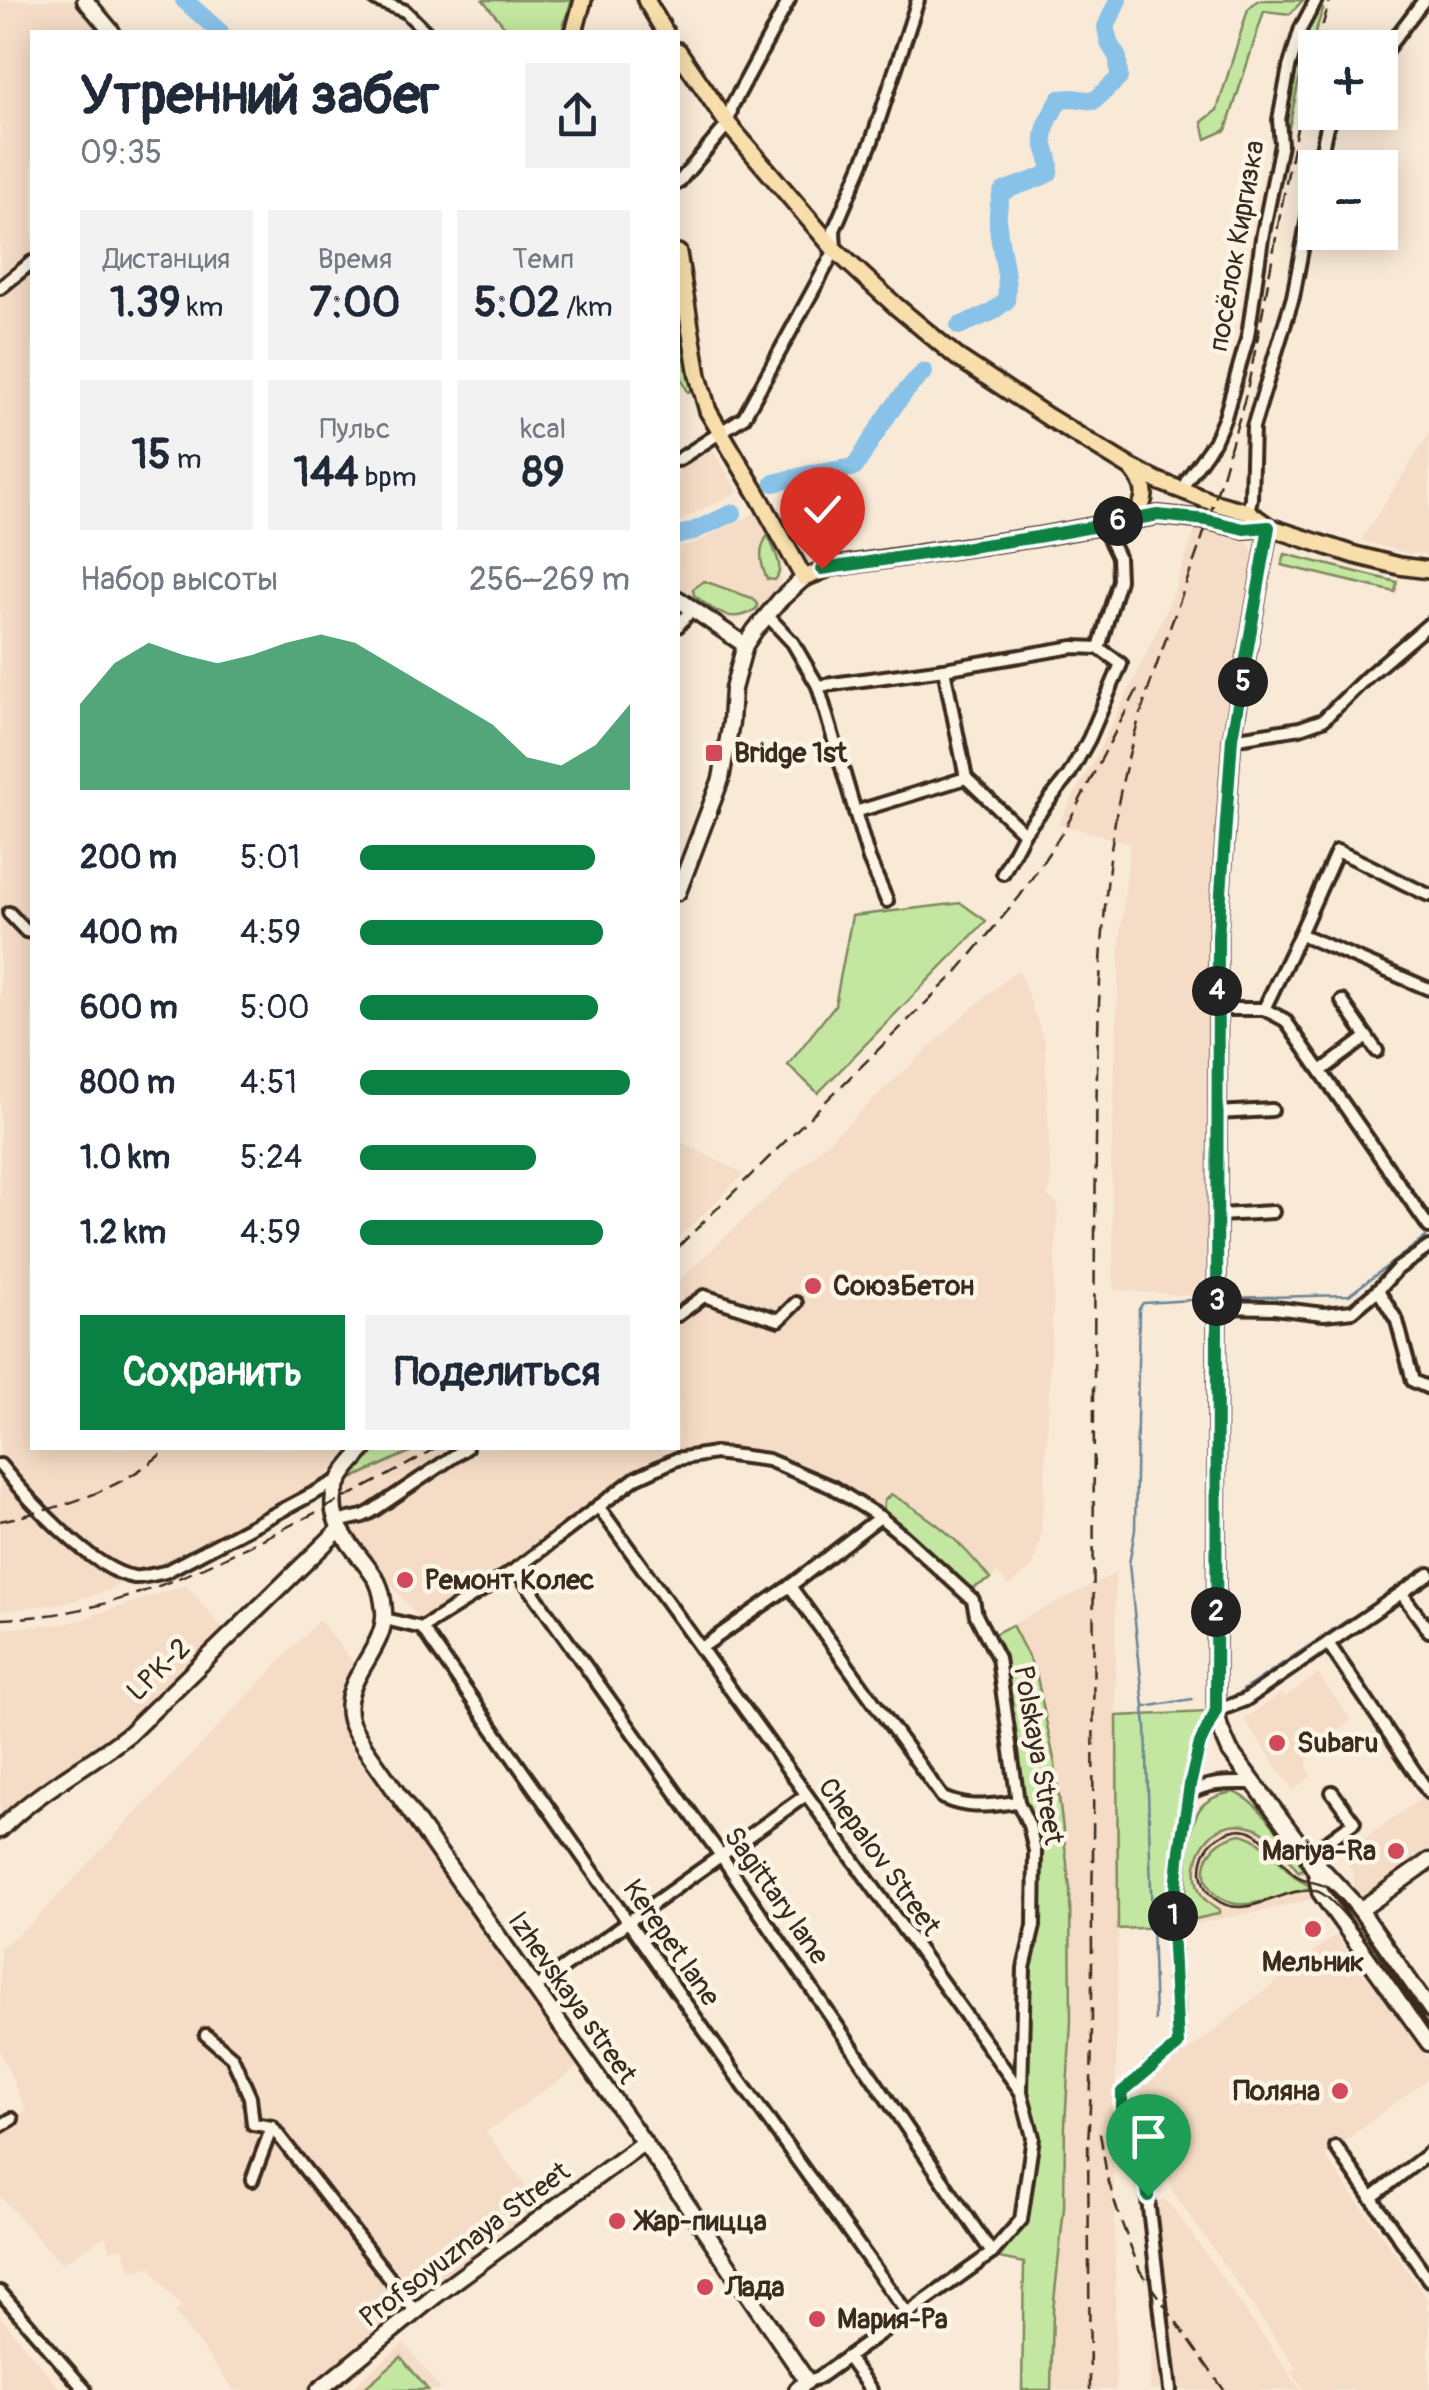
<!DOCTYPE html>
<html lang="ru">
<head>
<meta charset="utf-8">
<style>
  :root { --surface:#fff; --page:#f2f2f3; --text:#1f2937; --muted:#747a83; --accent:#0b8043 }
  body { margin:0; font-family:Pangolin,sans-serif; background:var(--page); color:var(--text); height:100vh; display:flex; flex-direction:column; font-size:38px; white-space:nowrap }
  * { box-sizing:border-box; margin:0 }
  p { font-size:32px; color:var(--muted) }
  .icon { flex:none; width:55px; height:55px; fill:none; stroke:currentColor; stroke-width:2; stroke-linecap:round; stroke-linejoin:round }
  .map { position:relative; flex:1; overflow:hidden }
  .details { position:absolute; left:30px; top:30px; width:650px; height:1420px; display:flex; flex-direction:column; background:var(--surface); border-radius:0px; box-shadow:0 5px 25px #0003 }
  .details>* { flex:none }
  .fabs { position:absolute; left:1298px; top:30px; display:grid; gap:20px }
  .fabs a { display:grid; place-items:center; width:100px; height:100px; border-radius:0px; background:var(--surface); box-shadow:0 5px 25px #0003; font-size:50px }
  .pin { position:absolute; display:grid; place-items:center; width:85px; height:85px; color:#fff; margin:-102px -42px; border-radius:50% 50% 50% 0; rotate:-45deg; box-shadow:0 0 10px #0007 }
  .pin .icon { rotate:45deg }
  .km { position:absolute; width:50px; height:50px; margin:-25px; border-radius:50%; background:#222; color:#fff; font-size:28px; line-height:50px; text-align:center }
  .round { display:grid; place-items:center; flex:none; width:105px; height:105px; border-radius:0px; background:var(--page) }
  .overview { display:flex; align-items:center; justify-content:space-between; height:170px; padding:0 50px }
  h1 { font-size:55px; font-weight:800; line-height:75px }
  .stats { display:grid; grid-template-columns:repeat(3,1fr); gap:15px; height:170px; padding:10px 50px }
  .stats div { display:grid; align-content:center; border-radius:0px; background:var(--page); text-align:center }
  .stats b { font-size:42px; font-weight:800 }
  .stats small { font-size:28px; font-weight:400 }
  .stats p { font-size:28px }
  .chart { height:280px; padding:20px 50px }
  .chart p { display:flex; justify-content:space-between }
  .chart svg { width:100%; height:180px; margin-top:10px; fill:var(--accent); opacity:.7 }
  .button { display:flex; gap:20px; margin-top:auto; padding:20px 50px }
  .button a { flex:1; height:115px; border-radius:0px; background:var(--accent); color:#fff; font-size:40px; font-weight:800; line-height:115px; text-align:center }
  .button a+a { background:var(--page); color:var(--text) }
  ul { padding:0 50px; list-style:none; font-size:32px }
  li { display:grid; grid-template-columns:160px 120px 1fr; align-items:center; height:75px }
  li i { height:25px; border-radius:12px; background:var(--accent) }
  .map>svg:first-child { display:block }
</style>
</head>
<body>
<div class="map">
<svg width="1429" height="2390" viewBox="0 0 1429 2390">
  <rect width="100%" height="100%" fill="#f9ead7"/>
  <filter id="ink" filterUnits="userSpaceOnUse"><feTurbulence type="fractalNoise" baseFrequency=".01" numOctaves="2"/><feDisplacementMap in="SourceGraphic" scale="20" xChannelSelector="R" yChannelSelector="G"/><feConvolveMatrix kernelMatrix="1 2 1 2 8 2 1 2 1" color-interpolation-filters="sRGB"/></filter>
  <g filter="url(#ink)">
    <g fill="#f5dcc6">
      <polygon points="0,0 74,0 102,32 32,32 32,1448 355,1448 313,1488 160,1568 133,1572 110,1590 66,1603 0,1611"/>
      <polygon points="1429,434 1429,554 1406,553 1361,540"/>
      <polygon points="712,449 739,492 678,521 678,467"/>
      <polygon points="761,510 771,529 783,567 779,585 759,610 744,618 728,620 678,591 678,547 693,544"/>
      <polygon points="1197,524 1240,535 1251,546 1254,562 1253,591 1227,734 1210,1297 1114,1290 1111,1168 1120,937 1130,843 1058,824 1095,758 1139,669 1172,597"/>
      <polygon points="1016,971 1020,972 1045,1043 1051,1186 1047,1196 1058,1204 1044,1500 1040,1540 1032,1568 1008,1586 998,1572 990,1579 967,1549 884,1501 883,1513 833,1483 770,1455 716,1448 674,1455 633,1474 513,1566 424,1624 353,1539 341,1511 342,1492 347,1481 418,1448 678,1448 678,1281 973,1007"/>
      <polygon points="678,1140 744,1174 678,1239"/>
      <polygon points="1115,1573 1118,1929 1114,2184 1116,2390 1051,2390 1052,2314 1064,2208 1070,1888 1056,1768 1046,1719 1035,1672 1012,1625"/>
      <polygon points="186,1585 223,1629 125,1730 55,1777 0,1819 0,1629 69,1623"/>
      <polygon points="319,1620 355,1664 349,1680 344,1721 582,2064 486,2132 542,2209 430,2292 307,2390 234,2390 175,2313 181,2307 154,2274 152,2266 131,2272 123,2247 110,2250 105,2236 61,2264 0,2196 0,2135 26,2110 0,2051 0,1948 33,1922"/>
      <polygon points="1318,1674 1351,1720 1306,1761 1311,1777 1293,1790 1244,1719 1282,1693 1285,1697"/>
      <polygon points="1426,1795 1429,1800 1429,1853 1375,1892 1362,1896 1354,1885 1353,1872 1333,1842 1351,1828 1361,1841"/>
      <polygon points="1265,1816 1308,1867 1319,1897 1260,1912 1181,1926 1188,1831"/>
      <polygon points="1335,1935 1429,2059 1429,2078 1325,2156 1429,2301 1425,2305 1429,2311 1429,2390 1304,2390 1291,2372 1296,2368 1173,2192 1163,2164 1143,2125 1139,2090"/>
      <polygon points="1164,2198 1181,2219 1301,2390 1150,2390 1157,2203"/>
      <polygon points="0,2317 42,2367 61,2390 0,2390"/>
      <polygon points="404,2343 442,2390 349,2390"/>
    </g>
    <g fill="#c3e7a0" stroke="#7f885f" stroke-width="2.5">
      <polygon points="483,0 572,0 564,23 564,32 509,32"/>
      <polygon points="1258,0 1303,0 1290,14 1264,11 1226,130 1206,139 1202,122 1217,110 1248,9"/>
      <polygon points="1318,4 1323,9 1298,84 1288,133 1283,131 1281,120 1304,29"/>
      <polygon points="678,277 697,389 688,392 678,372"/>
      <path d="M768 535C773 549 786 568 775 580L767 579C760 563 758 549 768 535Z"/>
      <polygon points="1285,554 1397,582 1395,592 1282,565"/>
      <path d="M704 581 752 598 757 604V608C734 626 714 612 694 595L693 589Z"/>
      <polygon points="961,903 986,921 818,1093 788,1065 835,1005 852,916"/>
      <polygon points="372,1448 418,1448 347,1481"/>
      <path d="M891 1494C934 1519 959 1539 990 1579L973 1588 963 1584 907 1532 883 1513 884 1501Z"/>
      <polygon points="1012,1625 1036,1672 1055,1764 1070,1888 1071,2021 1065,2126 1064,2208 1053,2311 1051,2390 1022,2390 1024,2263 999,2258 1025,2224 1039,2137 1027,2091 1031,1969 1038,1925 1041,1852 1034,1823 1025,1800 1013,1742 1002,1657 992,1635"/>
      <path d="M1208 1712C1178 1779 1174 1855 1165 1927L1118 1929 1117 1716Z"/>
      <path d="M1233 1792C1261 1800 1286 1844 1304 1867L1299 1872C1286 1857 1273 1834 1254 1827 1212 1812 1182 1861 1202 1896 1207 1903 1214 1907 1220 1911L1218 1914 1191 1920 1185 1912C1187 1887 1185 1820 1204 1804 1211 1797 1223 1794 1233 1792Z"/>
      <path d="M1241 1834C1272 1841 1281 1873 1310 1886V1888C1288 1892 1253 1909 1232 1903 1193 1893 1196 1842 1241 1834Z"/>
      <polygon points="401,2357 428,2390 362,2390"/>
    </g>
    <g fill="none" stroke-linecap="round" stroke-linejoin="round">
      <g stroke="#6a8597" stroke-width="2.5">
        <polyline points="1227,1298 1349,1295 1426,1237"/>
        <polyline points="1243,1690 1352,1617"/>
        <polyline points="1145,1707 1192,1699"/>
        <polyline points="1155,2020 1146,1726 1129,1564 1135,1530 1139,1309 1143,1303 1208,1299"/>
      </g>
      <g stroke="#89c2e8" stroke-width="18">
        <polyline points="184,0 220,32"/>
        <path d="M959 326 990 313 1006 301C1011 263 989 232 1002 192 1018 184 1034 182 1049 173 1052 158 1045 153 1044 140 1044 125 1053 111 1060 99L1073 98 1094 101 1119 78 1118 58 1109 43 1106 27 1118 0"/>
        <path d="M774 483 807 475 855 467C876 433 895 399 924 372"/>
        <polyline points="678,535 691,532 733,513"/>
      </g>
      <defs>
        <g id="street">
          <polyline points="376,0 405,11 426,32"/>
          <polyline points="1380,58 1424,0"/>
          <polyline points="1318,168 1327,126 1337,112"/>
          <polyline points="678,183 728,124 732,106 789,0"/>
          <polyline points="0,288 32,262"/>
          <polyline points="678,460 744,417 835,250 834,230 872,141 918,0"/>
          <polyline points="1182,491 1187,480 1214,442 1225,417 1248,336 1262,238 1281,144 1279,120 1289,68 1301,28 1316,0"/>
          <polyline points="1248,512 1251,498 1253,427 1293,297 1315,181"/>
          <polyline points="767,615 793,643 818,686 869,859 887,901"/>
          <polyline points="678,626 692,609"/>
          <polyline points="1099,648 1119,580 1118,557 1102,524"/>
          <polyline points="818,686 944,669 1073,647 1099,648 1121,664 1089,739 1069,775 1024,833 1003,873"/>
          <polyline points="1232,739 1300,728 1323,720 1368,676 1429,624"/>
          <polyline points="966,778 1024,833"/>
          <polyline points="855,812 966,778 944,669"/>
          <polyline points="9,913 26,931 32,932"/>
          <polyline points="1300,934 1429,989"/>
          <polyline points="1217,1009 1264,1009 1285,1020 1429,1227"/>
          <path d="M1264 1009 1300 934 1337 851C1369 864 1397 881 1429 895"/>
          <polyline points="1367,1037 1377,1051"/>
          <polyline points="1321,1071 1367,1037 1342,1001"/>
          <polyline points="1217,1113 1272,1110"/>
          <polyline points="1219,1215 1273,1212"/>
          <polyline points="1378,1290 1397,1321 1413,1381 1429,1388"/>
          <polyline points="1217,1307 1274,1308 1324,1314 1353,1311 1378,1290 1397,1269 1429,1247"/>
          <polyline points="678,1315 704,1296 779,1320 796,1303"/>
          <path d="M0 1465C26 1497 93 1571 134 1577 143 1578 155 1574 165 1572L339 1480"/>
          <polyline points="598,1506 1021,2092 1033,2137 1021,2220 992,2253 818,2378 807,2381"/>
          <polyline points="336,1522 363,1516 371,1512 466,1448"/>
          <polyline points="516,1569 722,1857 992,2253"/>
          <path d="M790 1586 943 1798C971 1810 989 1805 1018 1802"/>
          <polyline points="1402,1594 1429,1631"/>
          <polyline points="385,1619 422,1628 733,2071 907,2313"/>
          <polyline points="422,1628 516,1569 636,1478 677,1459 715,1453 768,1460 832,1487 880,1517 903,1536 973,1600 976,1615 998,1658 1018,1802 1029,1825 1035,1851 1034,1926 1024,1968 1021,2092"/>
          <polyline points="1328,1643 1429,1793"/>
          <polyline points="701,1648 790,1586 880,1517"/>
          <path d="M1188 1794C1209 1781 1230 1783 1254 1783"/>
          <polyline points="1309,1855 1354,1822 1332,1792"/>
          <polyline points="535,1988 806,1795"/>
          <polyline points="206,2035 232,2057 250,2097 253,2124 272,2127"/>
          <polyline points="0,2126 12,2119"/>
          <polyline points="1336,2147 1429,2280"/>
          <polyline points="252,2180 272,2127 416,2312"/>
          <polyline points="1371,2198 1429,2153"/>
          <polyline points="0,2292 85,2390"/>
          <polyline points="847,2357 871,2390"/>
          <polyline points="1170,2390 1144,2165 1123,2109 1122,2092 1178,2045 1172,1928 1180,1850 1190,1785 1200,1743 1216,1711 1245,1700 1429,1574"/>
        </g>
        <g id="secondary">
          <polyline points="85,0 112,32"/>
          <polyline points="1269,527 1232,739 1218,935 1216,1711 1220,1728 1230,1751 1304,1850 1360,1910 1429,2009"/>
          <polyline points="678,599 745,645"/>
          <polyline points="678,892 721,779 731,722 733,689 745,645 755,630 780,600 804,578"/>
          <path d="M365 1448C357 1458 347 1467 341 1478 316 1519 358 1549 377 1581 382 1591 383 1600 384 1611 387 1650 339 1680 350 1720 353 1730 360 1739 365 1748L671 2181 807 2381 797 2390"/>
          <path d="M0 1830C37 1791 87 1767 129 1734L339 1530"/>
          <polyline points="1309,1860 1316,1872 1320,1892 1429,2043"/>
          <polyline points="1360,1910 1429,1861"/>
          <polyline points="319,2390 435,2296 643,2143"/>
        </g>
        <g id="primary">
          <polyline points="646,0 665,32"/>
          <polyline points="574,32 583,0"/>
          <polyline points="678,51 728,124 835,250 897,307 957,357 1048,417 1130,467 1158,481 1215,503 1248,512 1269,527 1355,555 1399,566 1429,570"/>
          <polyline points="678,253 698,376 708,411 758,495 804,578 831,567 1037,537 1158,515 1207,520 1245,529 1269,527"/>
          <path d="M1132 518C1148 501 1148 488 1133 470"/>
        </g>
      </defs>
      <use href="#street" stroke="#3b2a1e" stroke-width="18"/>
      <use href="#secondary" stroke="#3b2a1e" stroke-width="21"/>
      <use href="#primary" stroke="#3b2a1e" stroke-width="22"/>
      <use href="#street" stroke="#fcf5e5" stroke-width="10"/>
      <use href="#secondary" stroke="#fcf5e5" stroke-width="14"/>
      <use href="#primary" stroke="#f8deab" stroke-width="15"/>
      <path stroke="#3b2a1e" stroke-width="2.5" d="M1429 2021C1410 1994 1391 1967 1372 1940 1360 1924 1349 1906 1334 1892 1323 1881 1306 1884 1294 1874 1272 1856 1259 1814 1222 1835 1207 1843 1201 1856 1201 1872 1202 1883 1206 1892 1214 1898 1246 1924 1282 1885 1316 1891 1340 1895 1411 2007 1429 2032"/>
      <g stroke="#3b2a1e" stroke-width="2.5" stroke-dasharray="15 8" stroke-linecap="butt">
        <polyline points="1316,48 1330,0"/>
        <polyline points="678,1247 957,972 1020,896 1066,827 1137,690"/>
        <path d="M0 1521C61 1508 121 1491 168 1448"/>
        <path d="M0 1619C113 1616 201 1570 299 1521 344 1498 392 1475 435 1448"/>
        <polyline points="1100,2133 1107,2176 1118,2213 1140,2271 1224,2390"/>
        <path d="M1090 2390 1088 2141C1095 2047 1090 1952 1093 1858 1094 1649 1093 1440 1095 1231 1097 1099 1095 966 1113 835 1130 706 1191 589 1225 465 1233 438 1242 412 1248 385 1272 274 1286 161 1315 51"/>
      </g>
    </g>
  </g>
  <g fill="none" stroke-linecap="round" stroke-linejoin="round" filter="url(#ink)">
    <defs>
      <polyline id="route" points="822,569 1037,537 1158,515 1207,520 1244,529 1269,527 1232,738 1218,936 1216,1710 1200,1743 1190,1785 1180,1850 1172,1928 1178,2045 1122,2092 1122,2108 1144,2166 1148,2196"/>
    </defs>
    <use href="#route" stroke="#fff" stroke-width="20"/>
    <use href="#route" stroke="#0b8043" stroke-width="12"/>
  </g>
  <g fill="#d1495b" stroke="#fcf5e5" stroke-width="4">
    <rect x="704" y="743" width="20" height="20" rx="5"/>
    <circle cx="813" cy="1286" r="10"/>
    <circle cx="405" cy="1580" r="10"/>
    <circle cx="1277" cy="1743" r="10"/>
    <circle cx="1396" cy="1851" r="10"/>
    <circle cx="1313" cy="1929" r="10"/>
    <circle cx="1340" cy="2091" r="10"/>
    <circle cx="617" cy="2221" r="10"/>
    <circle cx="705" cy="2287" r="10"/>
    <circle cx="817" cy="2319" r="10"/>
  </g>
  <g text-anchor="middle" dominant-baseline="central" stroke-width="9" stroke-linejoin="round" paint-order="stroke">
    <g font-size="28" fill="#3b2a1e" stroke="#fcf5e5">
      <text transform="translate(1237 246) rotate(-80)">посёлок Киргизка</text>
      <text transform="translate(159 1670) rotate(-44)">LPK-2</text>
      <text transform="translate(1038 1755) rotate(80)">Polskaya Street</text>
      <text transform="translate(879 1857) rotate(54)">Chepalov Street</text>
      <text transform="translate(776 1896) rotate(55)">Sagittary lane</text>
      <text transform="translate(671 1943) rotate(55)">Kerepet lane</text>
      <text transform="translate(572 1998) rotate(55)">Izhevskaya street</text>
      <text transform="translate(465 2245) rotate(-37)">Profsoyuznaya Street</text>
    </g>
    <g font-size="28" font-weight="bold" fill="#3b2a1e" stroke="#fcf5e5" text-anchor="start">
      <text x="734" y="753">Bridge 1st</text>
      <text x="833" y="1286">СоюзБетон</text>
      <text x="425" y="1580">Ремонт Колес</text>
      <text x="1297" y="1743">Subaru</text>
      <text x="1376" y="1851" text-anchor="end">Mariya-Ra</text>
      <text x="1313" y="1962" text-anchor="middle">Мельник</text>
      <text x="1320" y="2091" text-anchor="end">Поляна</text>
      <text x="637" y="2221">Жар-пицца</text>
      <text x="725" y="2287">Лада</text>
      <text x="837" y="2319">Мария-Ра</text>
    </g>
  </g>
</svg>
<div class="fabs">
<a>+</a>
<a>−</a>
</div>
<div class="pin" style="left:1148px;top:2196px;background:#1e9e55"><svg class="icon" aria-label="arrive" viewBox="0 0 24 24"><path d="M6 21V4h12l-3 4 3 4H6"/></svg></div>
<div class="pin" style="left:822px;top:569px;background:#d93025"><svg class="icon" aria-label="check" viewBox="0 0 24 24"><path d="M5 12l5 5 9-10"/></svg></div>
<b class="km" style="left:1173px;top:1916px">1</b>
<b class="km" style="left:1216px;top:1612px">2</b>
<b class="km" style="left:1217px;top:1301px">3</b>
<b class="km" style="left:1217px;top:991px">4</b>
<b class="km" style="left:1243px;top:682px">5</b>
<b class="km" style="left:1118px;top:521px">6</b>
<section class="details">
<div class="overview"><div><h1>Утренний забег</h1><p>09:35</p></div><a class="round"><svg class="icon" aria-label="share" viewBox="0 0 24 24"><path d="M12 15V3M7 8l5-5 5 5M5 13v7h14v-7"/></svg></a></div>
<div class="stats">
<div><p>Дистанция</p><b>1.39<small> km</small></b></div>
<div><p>Время</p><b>7:00</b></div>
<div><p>Темп</p><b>5:02<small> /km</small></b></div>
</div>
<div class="stats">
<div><b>15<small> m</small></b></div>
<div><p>Пульс</p><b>144<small> bpm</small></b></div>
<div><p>kcal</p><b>89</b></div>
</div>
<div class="chart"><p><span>Набор высоты</span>256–269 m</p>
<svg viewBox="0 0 160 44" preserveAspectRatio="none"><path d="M0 44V23L10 13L20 8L30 11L40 13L50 11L60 8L70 6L80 8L90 13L100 18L110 23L120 28L130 36L140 38L150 33L160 23V44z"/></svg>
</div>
<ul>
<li><b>200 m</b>5:01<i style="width:87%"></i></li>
<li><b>400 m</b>4:59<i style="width:90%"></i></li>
<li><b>600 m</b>5:00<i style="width:88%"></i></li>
<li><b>800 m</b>4:51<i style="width:100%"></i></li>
<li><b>1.0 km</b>5:24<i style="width:65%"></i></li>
<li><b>1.2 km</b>4:59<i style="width:90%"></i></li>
</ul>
<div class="button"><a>Сохранить</a><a>Поделиться</a></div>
</section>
</div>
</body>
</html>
